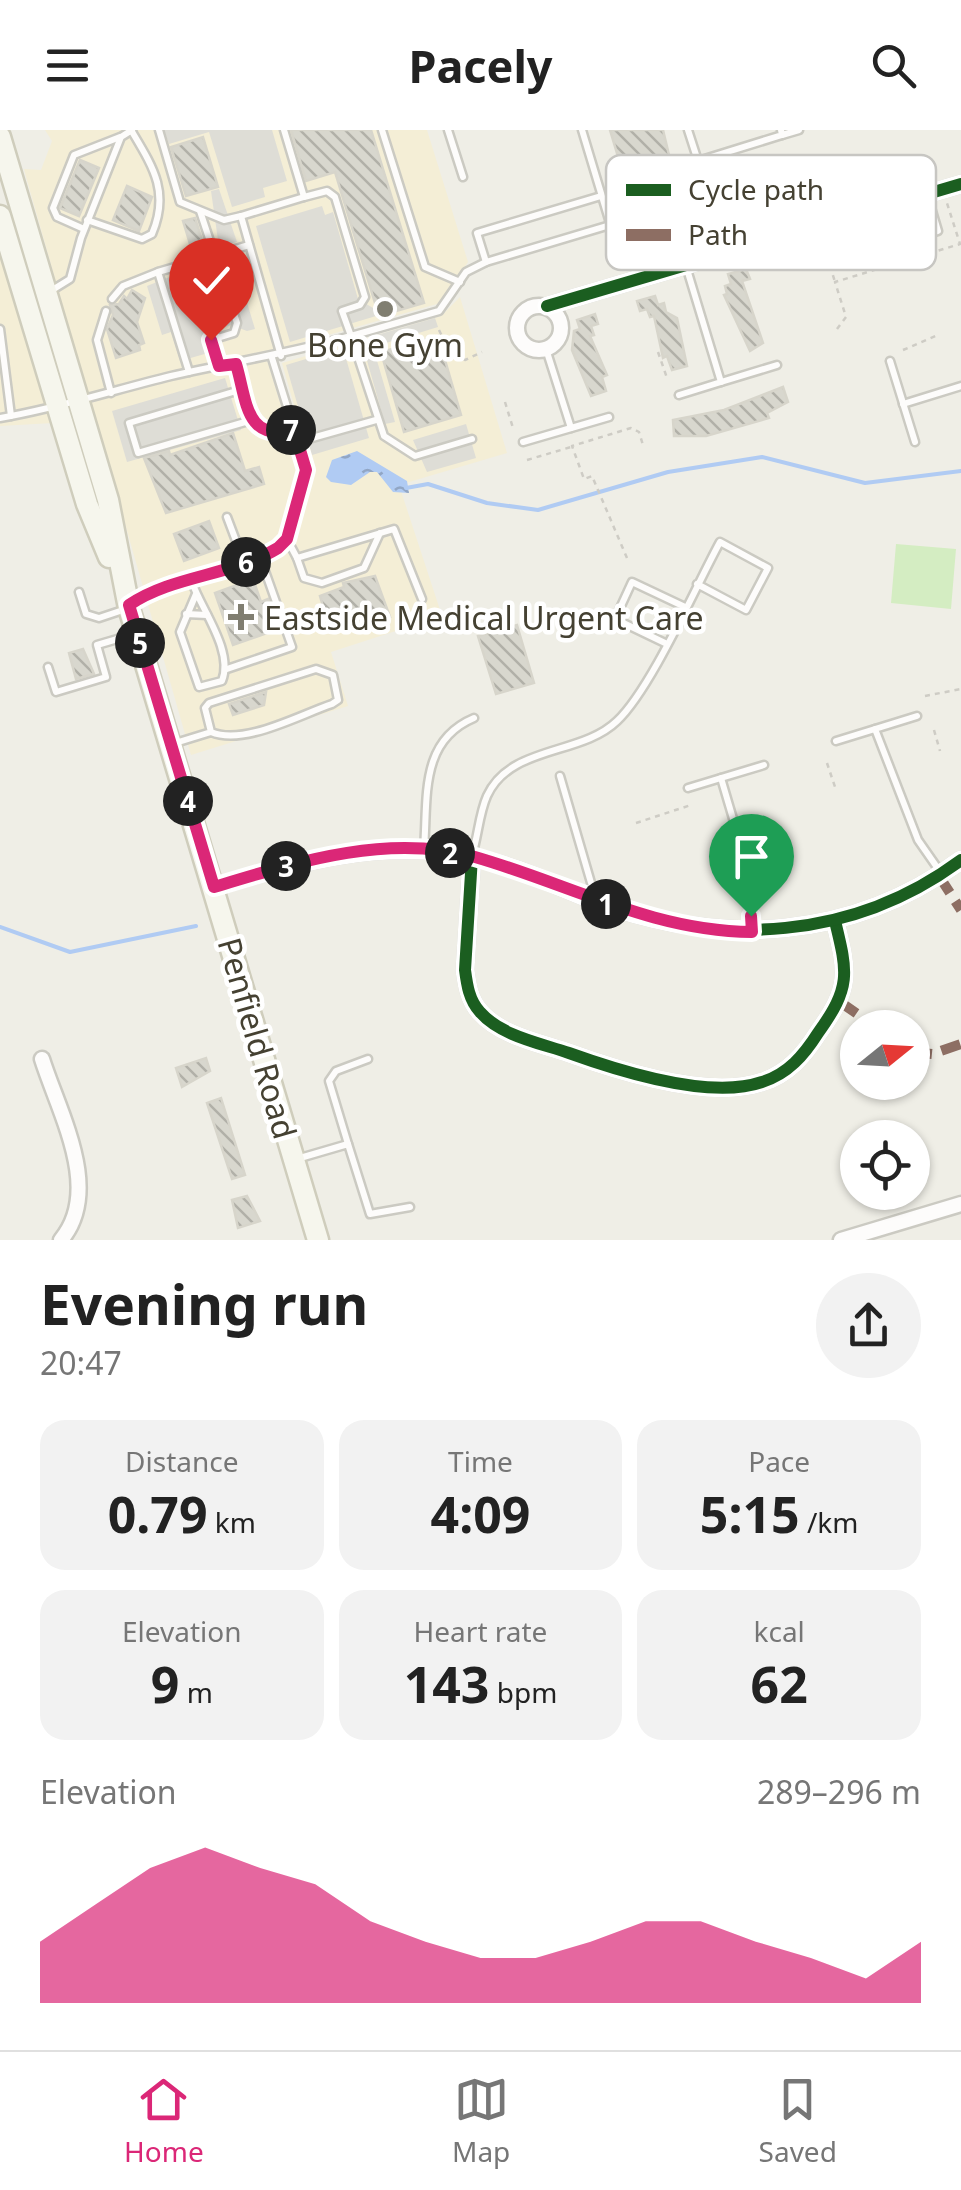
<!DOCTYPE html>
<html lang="en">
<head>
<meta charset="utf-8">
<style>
  :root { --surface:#fff; --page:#f2f2f2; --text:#222; --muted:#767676; --line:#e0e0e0; --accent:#db2777 }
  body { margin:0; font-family:"Noto Sans",sans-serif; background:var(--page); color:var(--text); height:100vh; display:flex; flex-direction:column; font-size:38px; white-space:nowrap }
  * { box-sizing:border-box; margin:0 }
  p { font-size:32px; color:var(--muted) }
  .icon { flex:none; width:55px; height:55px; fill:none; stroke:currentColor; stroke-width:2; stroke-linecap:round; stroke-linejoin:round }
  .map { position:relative; height:1110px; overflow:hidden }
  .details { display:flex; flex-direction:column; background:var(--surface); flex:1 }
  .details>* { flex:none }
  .needle { width:65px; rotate:72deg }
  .controls { position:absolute; left:840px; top:880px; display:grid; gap:20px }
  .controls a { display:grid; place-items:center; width:90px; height:90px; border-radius:50%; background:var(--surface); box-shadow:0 2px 8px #0004; font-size:50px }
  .pin { position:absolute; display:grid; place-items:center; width:85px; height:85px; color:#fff; margin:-102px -42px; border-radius:50% 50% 50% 0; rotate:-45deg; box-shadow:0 0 10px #0007 }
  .pin .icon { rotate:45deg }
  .km { position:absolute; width:50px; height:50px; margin:-25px; border-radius:50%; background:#222; color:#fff; font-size:28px; line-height:50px; text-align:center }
  .round { display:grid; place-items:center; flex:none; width:105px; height:105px; border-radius:52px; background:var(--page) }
  .headline { display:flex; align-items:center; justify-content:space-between; height:170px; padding:0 40px }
  h1 { font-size:55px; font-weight:700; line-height:75px }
  .metrics { display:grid; grid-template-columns:repeat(3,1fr); gap:15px; height:170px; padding:10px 40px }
  .metrics div { display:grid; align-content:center; border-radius:25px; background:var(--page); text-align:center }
  .metrics b { font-size:50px; font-weight:700 }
  .metrics small { font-size:28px; font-weight:400 }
  .metrics p { font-size:28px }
  .chart { height:280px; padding:20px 40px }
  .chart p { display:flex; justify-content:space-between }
  .chart svg { width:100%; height:180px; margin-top:10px; fill:var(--accent); opacity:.7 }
  header { display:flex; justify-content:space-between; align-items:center; height:130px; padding:0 40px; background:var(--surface); font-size:45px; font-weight:700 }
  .dock { display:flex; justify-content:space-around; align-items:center; height:140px; border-top:2px solid var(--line); background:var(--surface); font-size:28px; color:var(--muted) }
  .dock a { display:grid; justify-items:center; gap:5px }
  .dock .on { color:var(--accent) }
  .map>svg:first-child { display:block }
</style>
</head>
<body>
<header><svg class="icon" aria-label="menu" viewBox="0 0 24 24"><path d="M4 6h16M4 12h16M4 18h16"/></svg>Pacely<svg class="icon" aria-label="search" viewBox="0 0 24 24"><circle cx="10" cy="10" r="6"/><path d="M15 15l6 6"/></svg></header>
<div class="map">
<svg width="961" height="1110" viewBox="0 0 961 1110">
  <defs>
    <pattern id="water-ripples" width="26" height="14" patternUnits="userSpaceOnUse" patternTransform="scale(2.5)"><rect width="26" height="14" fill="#b0cbf3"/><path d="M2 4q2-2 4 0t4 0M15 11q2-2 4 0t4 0" fill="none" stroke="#91a6c5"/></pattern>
    <pattern id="building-back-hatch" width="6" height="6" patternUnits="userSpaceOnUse" patternTransform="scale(2.5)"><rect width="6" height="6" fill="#d8d7ce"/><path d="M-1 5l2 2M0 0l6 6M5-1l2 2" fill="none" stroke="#b1b0a8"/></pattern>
  </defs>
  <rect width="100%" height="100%" fill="#efeee6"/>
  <g fill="#f4eed6">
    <polygon points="45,0 427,0 468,132 447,164 437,174 265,223 299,335 299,352 310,350 312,338 282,233 441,186 460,167 507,323 399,355 442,486 331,522 348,576 191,625 26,47 24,39 41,40 52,11"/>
    <polygon points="0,116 53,293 0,296"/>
  </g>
  <polygon fill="#d4edc2" points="896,414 956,419 951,479 891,473"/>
  <g fill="#deddd6">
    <polygon points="164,0 272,0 287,51 263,58 265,67 232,77 209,2 169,14"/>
    <polygon points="219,59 237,112 219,117 211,61"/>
    <polygon points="322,76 325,85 333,82 358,169 373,178 376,186 290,212 256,96"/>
    <polygon points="212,130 226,135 235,133 255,199 247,201 231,195 215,200 208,223 180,231 171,202 162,205 147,156"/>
    <polygon points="435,188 438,197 373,217 395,292 385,294 364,220 373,217 370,207"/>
    <polygon points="343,218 369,308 312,325 286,235"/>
    <polygon points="225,248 241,300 127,332 112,281"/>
    <polygon points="466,294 476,328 427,342 413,310"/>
  </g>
  <polygon fill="url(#water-ripples)" points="357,321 407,351 409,363 393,362 377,342 370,342 351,355 331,352 326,347 332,330"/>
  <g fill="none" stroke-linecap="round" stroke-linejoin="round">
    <g stroke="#b0cbf3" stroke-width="4">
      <polyline points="406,358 428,354 487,373 538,380 668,342 762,327 865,353 961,341"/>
      <polyline points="0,797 70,822 196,796"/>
    </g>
  </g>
  <g fill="url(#building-back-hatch)" stroke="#d7d5cb" stroke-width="2.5">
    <polygon points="291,0 371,0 424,173 379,186 335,42 306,51"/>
    <polygon points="610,0 663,0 680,71 630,87 622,62 628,60"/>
    <polygon points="203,7 218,57 186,66 171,17"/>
    <polygon points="80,30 99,38 79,86 60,78"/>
    <polygon points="127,56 152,67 139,101 113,90"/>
    <polygon points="195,88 202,110 190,114 183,91"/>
    <polygon points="746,139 750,149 742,151 763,213 750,221 724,165 727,164 725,156 731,154 728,144"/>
    <polygon points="132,160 145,168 137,192 144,213 139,215 140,220 116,228 107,199 113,185 110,175 119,174 124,166 127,169"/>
    <polygon points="655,166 658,175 664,173 666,182 677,188 687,236 672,240 667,226 663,228 654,186 650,187 647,179 640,181 637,171"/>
    <polygon points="595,184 598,194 591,196 594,205 590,206 607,245 602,247 606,261 591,266 572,220 574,201 580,199 577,190"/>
    <polygon points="438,206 461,285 404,302 381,222"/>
    <polygon points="783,257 788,272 767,283 769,288 706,306 674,306 673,290 724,280"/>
    <polygon points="233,303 245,341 259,337 264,354 166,383 144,328 169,321 170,325"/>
    <polygon points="209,391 219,418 184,431 174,404"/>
    <polygon points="375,446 390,487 366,496 363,488 330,500 320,466 344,457 343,453"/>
    <polygon points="253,449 261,472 268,469 276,494 265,498 267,503 233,515 215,463"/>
    <polygon points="517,495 534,553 496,564 478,506"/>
    <polygon points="83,519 94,544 76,549 69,523"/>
    <polygon points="266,562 264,575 233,585 229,574"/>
    <polygon points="206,928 210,941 182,957 176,938"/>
    <polygon points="221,968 245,1045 232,1049 207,973"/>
    <polygon points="247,1066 260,1091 238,1098 232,1070"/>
  </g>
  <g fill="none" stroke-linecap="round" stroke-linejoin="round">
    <defs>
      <g id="lane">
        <polyline points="159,0 180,72 224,90 241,86"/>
        <polyline points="382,0 425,137 460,152"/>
        <polyline points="448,0 463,47"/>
        <polyline points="582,0 616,113 713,84 698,31"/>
        <polyline points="688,0 698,31 782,5 781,0"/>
        <polyline points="782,5 799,0"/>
        <polyline points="601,66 477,103 486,132 610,95"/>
        <polyline points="200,81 237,193 234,203 211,210 219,236"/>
        <path d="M87 90 142 109 152 104C170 62 153 37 131 0"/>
        <polyline points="835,92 847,129 938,101 927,64"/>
        <polyline points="84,99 57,87 53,78 74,25 120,7"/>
        <polyline points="49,162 70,149 81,108 121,7 132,0"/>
        <polyline points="112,169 123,156 158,142"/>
        <polyline points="106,181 97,210 111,263"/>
        <polyline points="0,199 11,286"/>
        <polyline points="546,219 571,298"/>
        <polyline points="281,226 241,86 304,67"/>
        <polyline points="890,231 915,312"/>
        <path d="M236 234C247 271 244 313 294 299"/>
        <polyline points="189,242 158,142 249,115"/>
        <polyline points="721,252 777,235"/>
        <polyline points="243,259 129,293 138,323 252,290"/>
        <polyline points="679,265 721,252 686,136"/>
        <polyline points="903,274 961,256"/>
        <path d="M0 288C59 278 114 260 171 246 231 232 291 223 351 206L342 181 360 175 365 167 335 67 327 61 304 67 284 0"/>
        <polyline points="472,309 415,326 384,306 351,206 439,181 466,142 486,132"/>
        <polyline points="298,312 376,290"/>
        <polyline points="523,312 609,287"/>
        <polyline points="227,387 244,432"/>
        <polyline points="287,409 297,428 394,399 422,469"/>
        <polyline points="297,428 304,448 322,453 364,438 380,403"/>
        <path d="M192 452C201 479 234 521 222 551L199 557 180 502 196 464"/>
        <polyline points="79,462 86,484 99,488 123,480"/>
        <polyline points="132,473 146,464 269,423 287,409 307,341 272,228"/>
        <polyline points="186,484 207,485"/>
        <polyline points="665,513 615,489 632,452 685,477"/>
        <polyline points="48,537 56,562 106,547 97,515 131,505"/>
        <polyline points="227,539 292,517 260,427"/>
        <polyline points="917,586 875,599 918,710 941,743"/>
        <polyline points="836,611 875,599"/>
        <path d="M172 614 211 602C244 616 299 585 332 574L338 570 333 545 316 539 209 573 205 578 211 602"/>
        <polyline points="560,646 596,770"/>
        <polyline points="688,658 721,648"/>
        <path d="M424 719C428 668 419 611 474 588"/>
        <path d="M472 725C478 707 479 684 487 666 510 615 581 626 617 591 651 559 695 458 720 412L768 438 746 480 697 454"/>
        <polyline points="752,801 749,743 721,648 764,635"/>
        <polyline points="348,1014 329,951 336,941 368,929"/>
        <polyline points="300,1028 348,1014 370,1084 410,1077"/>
      </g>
      <g id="street">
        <circle cx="539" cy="198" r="22"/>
        <polyline points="547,176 961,54"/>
        <path d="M472 727 465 840C467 855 469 870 480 882 501 906 540 913 569 923 619 941 710 970 762 952 788 944 804 925 818 903 851 857 848 844 835 791"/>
        <path d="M214 757C299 732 380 708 469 726 513 735 557 756 598 772 722 817 853 810 961 730"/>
        <path d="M42 929C59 983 103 1060 61 1110"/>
        <polyline points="841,1110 961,1074"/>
      </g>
      <g id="secondary">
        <polyline points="0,7 108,370 129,478 318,1110"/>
        <polyline points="0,86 87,374 109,427"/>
      </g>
    </defs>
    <use href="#lane" stroke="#cbcac2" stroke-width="11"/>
    <use href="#street" stroke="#cbcac2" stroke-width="19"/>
    <use href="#secondary" stroke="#cfcdbc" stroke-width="25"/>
    <g stroke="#ceccc5" stroke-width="2.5" stroke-dasharray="5 5" stroke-linecap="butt">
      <polyline points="821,107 835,152"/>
      <polyline points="837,199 846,187 835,152 960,114 946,70"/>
      <polyline points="439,200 449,221 465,230 482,222"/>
      <polyline points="903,220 938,205"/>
      <polyline points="658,222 667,248"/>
      <polyline points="505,272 513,298"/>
      <polyline points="527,330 571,317"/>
      <polyline points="627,428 592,346 584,349 572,316 631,298 639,302 643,315"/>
      <polyline points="925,566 961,559"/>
      <polyline points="934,600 940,621"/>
      <polyline points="827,633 835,657"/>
      <polyline points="636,693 691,675"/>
    </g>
    <use href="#lane" stroke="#fdfcfb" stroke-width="6"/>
    <use href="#street" stroke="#fdfcfb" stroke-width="14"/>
    <use href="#secondary" stroke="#f6f6ed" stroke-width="20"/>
    <g stroke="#8d6e63" stroke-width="10" stroke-dasharray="20 10" stroke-linecap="butt">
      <polyline points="939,746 961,780"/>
      <polyline points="840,872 878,898"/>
      <polyline points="912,922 932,924 961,914"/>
    </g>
    <defs>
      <g id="cycleway">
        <polyline points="547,176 961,54"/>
        <path d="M472 727 465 840C467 855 469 870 480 882 501 906 540 913 569 923 619 941 710 970 762 952 788 944 804 925 818 903 851 857 848 844 835 791"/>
        <path d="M214 757C299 732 380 708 469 726 513 735 557 756 598 772 722 817 853 810 961 730"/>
      </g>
    </defs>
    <use href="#cycleway" stroke="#fff" stroke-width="19"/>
    <use href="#cycleway" stroke="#1b5e20" stroke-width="12"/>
  </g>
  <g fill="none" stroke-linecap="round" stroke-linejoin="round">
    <defs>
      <path id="route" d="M211 210 219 236 236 234C247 271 245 312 294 300L306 340 287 409 278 418C232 446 173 445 129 475L214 757C297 732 387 703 475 727 569 754 652 801 752 802L751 786"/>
    </defs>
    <use href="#route" stroke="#fff" stroke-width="20"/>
    <use href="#route" stroke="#db2777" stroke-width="12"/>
  </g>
  <g fill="#807e71" stroke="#fff" stroke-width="4">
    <circle cx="385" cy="179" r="10"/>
    <path d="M236 472h10v10h10v10h-10v10h-10v-10h-10v-10h10z"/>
  </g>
  <g text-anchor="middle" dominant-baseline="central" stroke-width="9" stroke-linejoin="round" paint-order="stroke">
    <g font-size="32" fill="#454132" stroke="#fff">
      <text x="385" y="214">Bone Gym</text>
      <text x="264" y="487" text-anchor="start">Eastside Medical Urgent Care</text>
    </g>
    <g font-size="32" fill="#454132" stroke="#fff">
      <text transform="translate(258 908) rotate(74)">Penfield Road</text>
    </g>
  </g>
  <rect x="606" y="25" width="330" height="115" rx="15" fill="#fff" stroke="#c7c6c2" stroke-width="2.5"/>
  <rect x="626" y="54" width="45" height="12" fill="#1b5e20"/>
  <rect x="626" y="99" width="45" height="12" fill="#8d6e63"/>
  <g font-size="28" fill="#454132">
    <text x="688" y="70">Cycle path</text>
    <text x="688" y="115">Path</text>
  </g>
</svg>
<div class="controls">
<a><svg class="needle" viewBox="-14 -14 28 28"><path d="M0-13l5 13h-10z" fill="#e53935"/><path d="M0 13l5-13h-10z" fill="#767676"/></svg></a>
<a><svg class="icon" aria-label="locate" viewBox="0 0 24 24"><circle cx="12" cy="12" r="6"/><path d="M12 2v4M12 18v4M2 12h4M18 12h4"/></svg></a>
</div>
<div class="pin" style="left:751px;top:786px;background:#1e9e55"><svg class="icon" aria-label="arrive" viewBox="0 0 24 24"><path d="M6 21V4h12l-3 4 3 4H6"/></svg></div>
<div class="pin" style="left:211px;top:210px;background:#d93025"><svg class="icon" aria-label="check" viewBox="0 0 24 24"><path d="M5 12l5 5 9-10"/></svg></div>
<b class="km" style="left:606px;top:774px">1</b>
<b class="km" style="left:450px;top:723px">2</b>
<b class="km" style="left:286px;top:736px">3</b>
<b class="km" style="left:188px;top:671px">4</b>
<b class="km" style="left:140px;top:513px">5</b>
<b class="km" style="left:246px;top:432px">6</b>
<b class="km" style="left:291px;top:300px">7</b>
</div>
<section class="details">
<div class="headline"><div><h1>Evening run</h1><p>20:47</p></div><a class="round"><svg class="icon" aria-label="share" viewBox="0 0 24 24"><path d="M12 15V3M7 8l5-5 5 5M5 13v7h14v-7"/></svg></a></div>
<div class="metrics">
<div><p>Distance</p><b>0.79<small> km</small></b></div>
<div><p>Time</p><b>4:09</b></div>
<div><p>Pace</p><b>5:15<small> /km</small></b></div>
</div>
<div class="metrics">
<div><p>Elevation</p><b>9<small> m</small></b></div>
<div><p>Heart rate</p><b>143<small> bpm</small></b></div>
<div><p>kcal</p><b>62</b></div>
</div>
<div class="chart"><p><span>Elevation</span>289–296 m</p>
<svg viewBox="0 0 160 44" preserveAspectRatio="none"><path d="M0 44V29L10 20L20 11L30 6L40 11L50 15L60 24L70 29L80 33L90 33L100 29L110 24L120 24L130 29L140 33L150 38L160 29V44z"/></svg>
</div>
</section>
<nav class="dock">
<a class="on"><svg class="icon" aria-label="home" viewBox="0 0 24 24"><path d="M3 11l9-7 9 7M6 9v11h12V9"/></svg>Home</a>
<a><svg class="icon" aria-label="map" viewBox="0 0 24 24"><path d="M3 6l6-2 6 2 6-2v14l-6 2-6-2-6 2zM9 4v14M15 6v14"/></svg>Map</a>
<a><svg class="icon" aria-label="saved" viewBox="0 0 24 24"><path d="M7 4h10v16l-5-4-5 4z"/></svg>Saved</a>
</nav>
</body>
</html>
